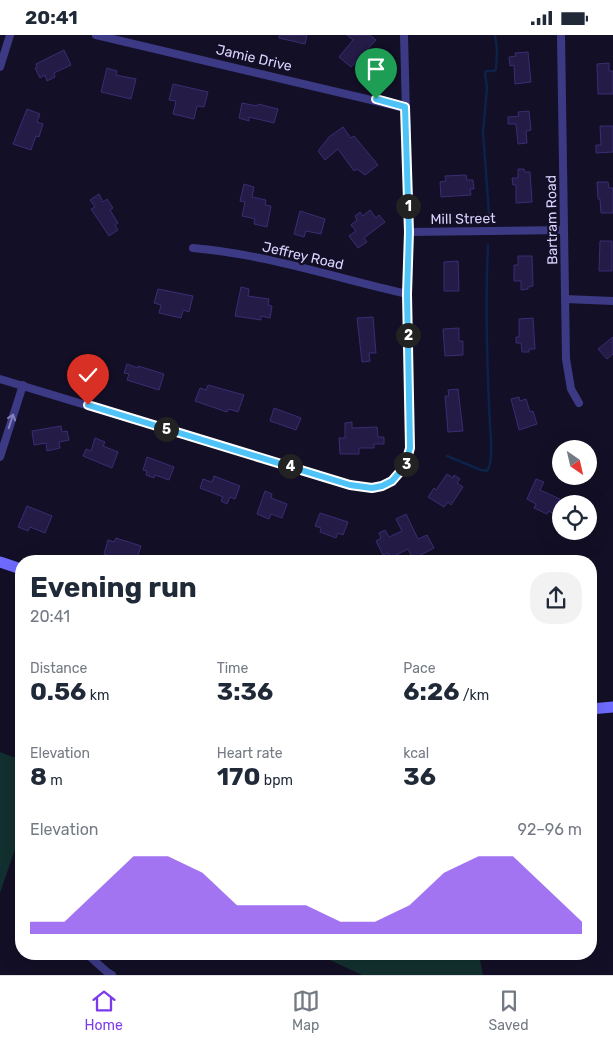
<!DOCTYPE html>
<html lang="en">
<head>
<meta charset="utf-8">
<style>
  :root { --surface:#fff; --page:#f2f2f3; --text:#1f2937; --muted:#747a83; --line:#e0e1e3; --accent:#7c3aed }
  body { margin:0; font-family:Rubik,sans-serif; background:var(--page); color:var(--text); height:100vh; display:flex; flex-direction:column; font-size:19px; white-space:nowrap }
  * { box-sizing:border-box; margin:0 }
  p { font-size:16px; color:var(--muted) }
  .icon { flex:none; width:28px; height:28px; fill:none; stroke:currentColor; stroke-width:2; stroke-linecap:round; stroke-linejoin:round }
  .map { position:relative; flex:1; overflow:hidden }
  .side { position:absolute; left:15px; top:520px; width:582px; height:405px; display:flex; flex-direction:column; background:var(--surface); border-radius:20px; box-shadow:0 5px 20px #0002 }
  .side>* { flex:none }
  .needle { width:32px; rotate:146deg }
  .controls { position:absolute; left:552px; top:405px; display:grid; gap:10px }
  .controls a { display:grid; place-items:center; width:45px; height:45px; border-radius:50%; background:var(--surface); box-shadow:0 5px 20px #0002; font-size:25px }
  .pin { position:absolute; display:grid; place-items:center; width:42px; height:42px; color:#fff; margin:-51px -21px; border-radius:50% 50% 50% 0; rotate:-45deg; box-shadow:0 0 5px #0007 }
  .pin .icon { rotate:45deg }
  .km { position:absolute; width:25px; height:25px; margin:-12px; border-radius:50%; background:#222; color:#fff; font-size:14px; line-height:25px; text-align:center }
  .round { display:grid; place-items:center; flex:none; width:52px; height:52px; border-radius:20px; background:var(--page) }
  .headline { display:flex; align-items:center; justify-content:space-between; height:85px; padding:0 15px }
  h1 { font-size:28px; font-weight:700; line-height:38px }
  .stats { display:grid; grid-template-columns:repeat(3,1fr); gap:8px; height:85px; padding:5px 15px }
  .stats div { display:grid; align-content:center }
  .stats b { font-size:25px; font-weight:700 }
  .stats small { font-size:14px; font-weight:400 }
  .stats p { font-size:14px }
  .chart { height:140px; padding:10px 15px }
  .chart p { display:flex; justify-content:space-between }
  .chart svg { width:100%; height:90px; margin-top:5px; fill:var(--accent); opacity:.7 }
  .status { display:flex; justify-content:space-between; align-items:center; height:35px; padding:0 25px; background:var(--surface); direction:ltr }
  .status svg { height:14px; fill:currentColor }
  .tab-bar { display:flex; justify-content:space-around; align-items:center; height:70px; border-top:1px solid var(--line); background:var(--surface); font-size:14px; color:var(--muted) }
  .tab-bar a { display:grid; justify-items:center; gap:2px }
  .tab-bar .current { color:var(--accent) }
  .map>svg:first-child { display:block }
</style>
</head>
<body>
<div class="status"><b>20:41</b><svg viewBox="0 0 49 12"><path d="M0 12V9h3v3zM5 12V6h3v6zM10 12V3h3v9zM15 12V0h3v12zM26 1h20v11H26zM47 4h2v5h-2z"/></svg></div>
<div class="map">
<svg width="613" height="940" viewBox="0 0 613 940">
  <rect width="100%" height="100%" fill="#130f26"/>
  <g fill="#12302f">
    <polygon points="0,717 21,725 21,797 0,858"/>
    <polygon points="317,919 479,919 483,940 362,940"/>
  </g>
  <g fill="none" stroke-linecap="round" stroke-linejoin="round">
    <g stroke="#0c2248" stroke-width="2.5">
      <polyline points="489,179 483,97 487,53 485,39 486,36 494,36 496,34 497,15 495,0"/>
      <path d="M447 421 481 435 487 436C493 429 491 401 490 391 487 331 485 270 488 210"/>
    </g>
  </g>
  <g fill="#241b47" stroke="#3b2d73">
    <polygon points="279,0 307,0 305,9 279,3"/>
    <polygon points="347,0 370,0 376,5 351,32 339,22 353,5"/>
    <polygon points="64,15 71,30 54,38 55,42 47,46 45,40 40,43 35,33 37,32 36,29"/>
    <polygon points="528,17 531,47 515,49 514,30 510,31 509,22 516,21 515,18"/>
    <polygon points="609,28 609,36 613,36 613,59 598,59 597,29"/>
    <polygon points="107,33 117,36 116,40 136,44 131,64 101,57"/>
    <polygon points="173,49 208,57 204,72 197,71 194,84 173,79 176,66 169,65"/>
    <polygon points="242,68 257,71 258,69 278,74 274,88 249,82 249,86 239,83"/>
    <polygon points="27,74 40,79 37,87 43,89 39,102 36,101 31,115 13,109"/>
    <polygon points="529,76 531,95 526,96 527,108 518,109 516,89 508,89 508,82 519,81 518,77"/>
    <polygon points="600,91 613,91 613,117 596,118 596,110 601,110"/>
    <polygon points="343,92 351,103 354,101 378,130 365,140 357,134 354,136 338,114 325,125 318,116 329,102"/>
    <polygon points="518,134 524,134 525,137 530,137 532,167 516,168 516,150 513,150 512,143 518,143"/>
    <polygon points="466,140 467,145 473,145 474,154 470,154 471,160 441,162 440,147 446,146 445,141"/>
    <polygon points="597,147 608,147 609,153 613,153 613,178 601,178 600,164 598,164"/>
    <polygon points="244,149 254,152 252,162 266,165 265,170 271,171 267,192 254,189 255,184 242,181 245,167 240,166"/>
    <polygon points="99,159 103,167 107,164 113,173 110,175 118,188 115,190 118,195 109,201 91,174 95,172 90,165"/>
    <polygon points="370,175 376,183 379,180 385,187 364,203 367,207 358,213 349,201 356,196 351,190 357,185 355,181 360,177 363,181"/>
    <polygon points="300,176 325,184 321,199 306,196 304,202 294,199"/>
    <polygon points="600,206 612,206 612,236 599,236"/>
    <polygon points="518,221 532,221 533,251 528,252 528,254 521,255 521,246 514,246 514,230 518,230"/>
    <polygon points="458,226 459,256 444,256 444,227"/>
    <polygon points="241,252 249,254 248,261 269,264 268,270 272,271 270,283 261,281 261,285 235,281"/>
    <polygon points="158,254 193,261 189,277 183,275 181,283 159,278 161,270 154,268"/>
    <polygon points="373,282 376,318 369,318 370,326 362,327 357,283"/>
    <polygon points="533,283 535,314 529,314 529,317 522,317 521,308 516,308 516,302 519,302 519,284"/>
    <polygon points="459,293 459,306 463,306 463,320 445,321 443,294"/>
    <polygon points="613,302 613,319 607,324 598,314"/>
    <polygon points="127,329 138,333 138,331 164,339 159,355 127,345 129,339 124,338"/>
    <polygon points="208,350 244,360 238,377 229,374 227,377 195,366 200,353 206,355"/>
    <polygon points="458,354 463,396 448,397 445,361 449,361 448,355"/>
    <polygon points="519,362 520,366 526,364 530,377 533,376 537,389 519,395 511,364"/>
    <polygon points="274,373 301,383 296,395 270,386"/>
    <polygon points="352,387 352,393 377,392 378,402 384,402 384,409 374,409 374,413 359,413 359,419 340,419 339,403 345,403 345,388"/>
    <polygon points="61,391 62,397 67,396 69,405 59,407 60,413 47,416 46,408 34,410 32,396"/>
    <polygon points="95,403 105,407 103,411 118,417 112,433 83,421 86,414 91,416"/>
    <polygon points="147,422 174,432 169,445 155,440 154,443 146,440 147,436 143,435"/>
    <polygon points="447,439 453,443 454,440 460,444 457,448 463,452 451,470 448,467 444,472 428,462 434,453 436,455"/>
    <polygon points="214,441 240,451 235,464 230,462 227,469 221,466 223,462 200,453 203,444 212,447"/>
    <polygon points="536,444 544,447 540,455 560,464 554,479 549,476 547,479 534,473 536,469 527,464"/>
    <polygon points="265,456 272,459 271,463 287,469 282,483 271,479 269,484 257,479"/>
    <polygon points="27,471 52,481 45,498 30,492 28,496 18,492"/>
    <polygon points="320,478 348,487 343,500 338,498 336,503 320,497 321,493 315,491"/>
    <polygon points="406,479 418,504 427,500 434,513 413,524 408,514 390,523 388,518 383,520 376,506 381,503 379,498 385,495 389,502 402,496 396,484"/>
    <polygon points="116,503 141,511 136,526 128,526 104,519 108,505 114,507"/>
  </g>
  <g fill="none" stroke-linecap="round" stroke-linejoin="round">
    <g stroke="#3d3a85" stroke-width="8">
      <polyline points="96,0 405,73"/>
      <polyline points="561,0 566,324 571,354 579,368"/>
      <polyline points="0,32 10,0"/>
      <polyline points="409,197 564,195"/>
      <path d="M193 213C265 219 336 243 407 259"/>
      <polyline points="565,264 613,266"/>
      <polyline points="0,344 350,450 372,453 382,451 392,446 405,431 410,413 407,259 409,197 404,0"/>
      <polyline points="0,422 23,350"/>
      <polyline points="87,919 107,937 112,940"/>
    </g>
    <g stroke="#6f6bff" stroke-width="11">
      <polyline points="0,527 21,534"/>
      <polyline points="591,674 613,672"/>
    </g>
  </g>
  <defs><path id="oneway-shaft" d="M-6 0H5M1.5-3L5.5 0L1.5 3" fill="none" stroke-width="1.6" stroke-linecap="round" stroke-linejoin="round" transform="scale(1.25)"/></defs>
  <use stroke="#837fbc" href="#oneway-shaft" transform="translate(11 386) rotate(-72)"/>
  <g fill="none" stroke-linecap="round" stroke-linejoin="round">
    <defs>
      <polyline id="route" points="88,370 350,450 372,453 382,451 392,446 405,431 410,413 407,259 409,197 405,72 376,64"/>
    </defs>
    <use href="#route" stroke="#fff" stroke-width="10"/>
    <use href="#route" stroke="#4fc3f7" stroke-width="6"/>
  </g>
  <g text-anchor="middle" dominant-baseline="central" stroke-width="4.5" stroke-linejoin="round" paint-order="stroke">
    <g font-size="14" fill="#d9d4ff" stroke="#130f26">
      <text transform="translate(254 23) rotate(13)">Jamie Drive</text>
      <text transform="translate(463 184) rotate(-1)">Mill Street</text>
      <text transform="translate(552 185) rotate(-91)">Bartram Road</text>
      <text transform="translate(303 221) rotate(13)">Jeffrey Road</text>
    </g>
  </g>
</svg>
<div class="controls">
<a><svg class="needle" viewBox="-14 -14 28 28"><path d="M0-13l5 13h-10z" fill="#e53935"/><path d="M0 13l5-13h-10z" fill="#747a83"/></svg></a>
<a><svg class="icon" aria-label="locate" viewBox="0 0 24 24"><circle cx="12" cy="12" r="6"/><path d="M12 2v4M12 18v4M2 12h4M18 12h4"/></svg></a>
</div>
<div class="pin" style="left:376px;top:64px;background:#1e9e55"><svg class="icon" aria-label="arrive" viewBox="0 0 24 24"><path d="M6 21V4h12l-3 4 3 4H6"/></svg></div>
<div class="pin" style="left:88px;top:370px;background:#d93025"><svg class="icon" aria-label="check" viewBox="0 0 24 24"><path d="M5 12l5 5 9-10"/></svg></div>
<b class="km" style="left:408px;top:171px">1</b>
<b class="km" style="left:408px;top:300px">2</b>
<b class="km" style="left:406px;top:429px">3</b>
<b class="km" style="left:290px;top:431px">4</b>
<b class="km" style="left:166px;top:394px">5</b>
<section class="side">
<div class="headline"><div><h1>Evening run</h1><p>20:41</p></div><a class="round"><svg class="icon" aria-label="share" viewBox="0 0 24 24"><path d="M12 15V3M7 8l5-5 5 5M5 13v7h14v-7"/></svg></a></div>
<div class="stats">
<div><p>Distance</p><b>0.56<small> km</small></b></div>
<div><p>Time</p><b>3:36</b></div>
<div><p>Pace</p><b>6:26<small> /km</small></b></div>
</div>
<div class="stats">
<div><p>Elevation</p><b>8<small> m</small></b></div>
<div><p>Heart rate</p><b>170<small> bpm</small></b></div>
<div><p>kcal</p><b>36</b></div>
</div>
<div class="chart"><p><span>Elevation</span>92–96 m</p>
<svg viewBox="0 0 160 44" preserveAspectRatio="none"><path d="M0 44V38L10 38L20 22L30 6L40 6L50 14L60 30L70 30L80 30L90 38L100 38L110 30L120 14L130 6L140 6L150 22L160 38V44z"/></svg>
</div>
</section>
</div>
<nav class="tab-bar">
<a class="current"><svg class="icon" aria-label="home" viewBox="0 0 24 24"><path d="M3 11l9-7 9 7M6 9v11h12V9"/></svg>Home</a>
<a><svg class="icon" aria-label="map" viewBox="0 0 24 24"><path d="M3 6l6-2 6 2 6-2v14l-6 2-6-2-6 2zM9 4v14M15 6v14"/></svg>Map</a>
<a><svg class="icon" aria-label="saved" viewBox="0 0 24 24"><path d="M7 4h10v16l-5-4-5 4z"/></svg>Saved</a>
</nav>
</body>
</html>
